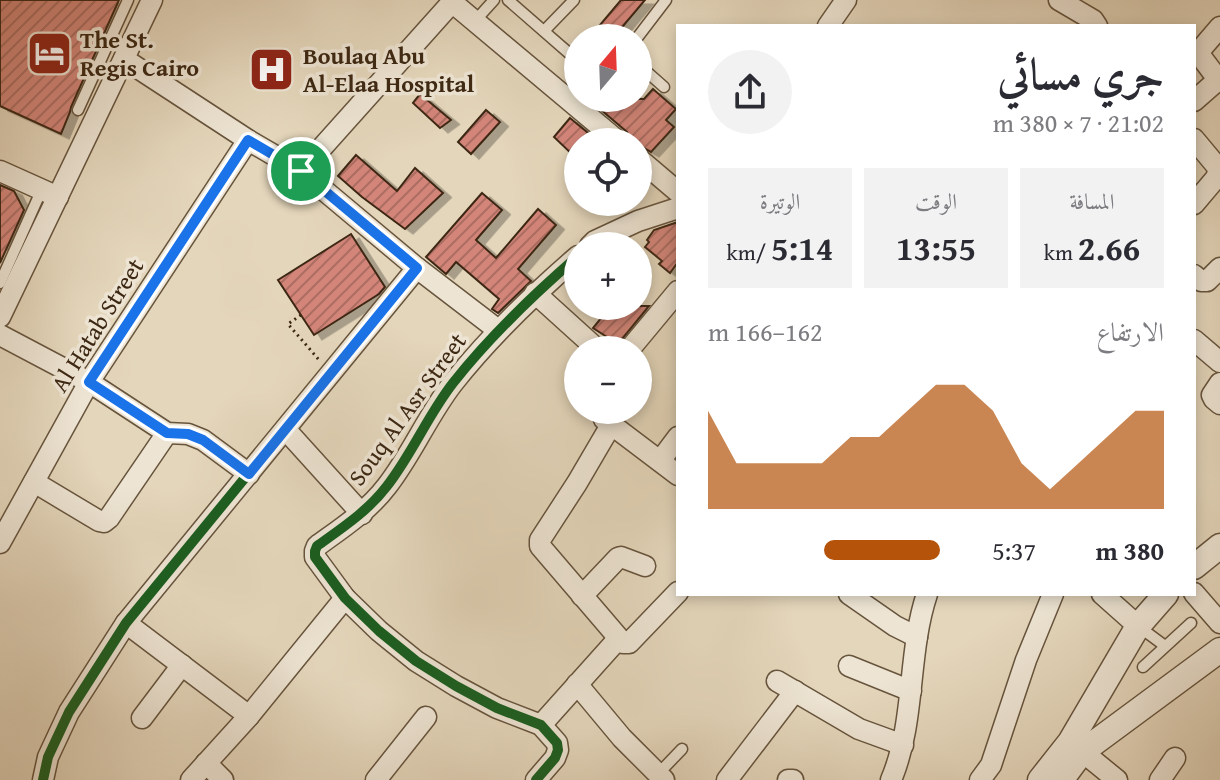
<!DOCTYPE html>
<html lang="ar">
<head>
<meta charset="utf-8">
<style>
  :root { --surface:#fff; --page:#f2f2f3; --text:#2b2b33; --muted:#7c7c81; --accent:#b45309 }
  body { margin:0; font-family:"Gentium Book Plus",Amiri,serif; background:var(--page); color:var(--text); direction:rtl; height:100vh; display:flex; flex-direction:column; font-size:30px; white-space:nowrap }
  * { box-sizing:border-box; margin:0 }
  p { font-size:26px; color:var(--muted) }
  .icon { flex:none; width:44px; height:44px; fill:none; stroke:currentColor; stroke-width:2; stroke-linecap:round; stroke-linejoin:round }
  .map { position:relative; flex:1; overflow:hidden; direction:ltr }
  .details { position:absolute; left:676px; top:24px; width:520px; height:572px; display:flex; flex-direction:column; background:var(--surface); border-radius:0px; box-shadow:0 4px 12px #0003; direction:rtl }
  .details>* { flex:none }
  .needle { width:52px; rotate:19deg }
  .controls { position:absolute; left:564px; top:24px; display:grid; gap:16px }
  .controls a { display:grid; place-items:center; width:88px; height:88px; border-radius:50%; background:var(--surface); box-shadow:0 4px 12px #0003; font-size:40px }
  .pin { position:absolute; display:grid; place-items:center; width:68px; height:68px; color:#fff; margin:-34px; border:4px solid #fff; border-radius:50%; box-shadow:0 2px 8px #0007 }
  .round { display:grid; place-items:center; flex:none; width:84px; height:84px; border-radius:42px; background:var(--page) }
  .headline { display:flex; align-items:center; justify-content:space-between; height:136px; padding:0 32px }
  h1 { font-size:44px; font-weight:700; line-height:60px }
  .figures { display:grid; grid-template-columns:repeat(3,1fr); gap:12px; height:136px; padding:8px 32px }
  .figures div { display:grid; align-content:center; border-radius:0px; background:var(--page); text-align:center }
  .figures b { font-size:34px; font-weight:700 }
  .figures small { font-size:22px; font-weight:400 }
  .figures p { font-size:22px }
  .chart { height:224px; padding:16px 32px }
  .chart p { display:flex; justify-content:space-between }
  .chart svg { width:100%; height:144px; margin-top:8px; fill:var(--accent); opacity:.7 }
  ul { padding:0 32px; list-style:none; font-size:26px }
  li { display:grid; grid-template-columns:128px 96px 1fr; align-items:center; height:60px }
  li i { height:20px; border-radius:10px; background:var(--accent) }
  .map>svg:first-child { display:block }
</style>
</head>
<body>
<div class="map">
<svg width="1220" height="780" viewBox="0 0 1220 780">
  <defs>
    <pattern id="building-hatch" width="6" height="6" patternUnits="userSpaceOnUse" patternTransform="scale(2)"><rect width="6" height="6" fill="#d38579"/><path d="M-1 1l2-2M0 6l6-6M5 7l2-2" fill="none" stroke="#ac6d62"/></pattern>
    <filter id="shadow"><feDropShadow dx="8" dy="4.5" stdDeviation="0" flood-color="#0004"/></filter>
  </defs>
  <rect width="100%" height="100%" fill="#e4d6bb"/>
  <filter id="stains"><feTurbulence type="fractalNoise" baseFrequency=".0025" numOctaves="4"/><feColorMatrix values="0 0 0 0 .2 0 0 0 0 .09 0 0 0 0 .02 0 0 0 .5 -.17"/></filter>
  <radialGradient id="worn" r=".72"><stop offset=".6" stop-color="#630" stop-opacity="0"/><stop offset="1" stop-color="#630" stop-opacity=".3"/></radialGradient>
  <g fill="url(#building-hatch)" stroke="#3d2813" stroke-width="2" filter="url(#shadow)">
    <polygon points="0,0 119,0 71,107 70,112 61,134 0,106"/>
    <polygon points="621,0 645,0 613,38 589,38"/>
    <polygon points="653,89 676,109 666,120 674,127 651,152 638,145 638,142 632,142 627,132 594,104 599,98 644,99"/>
    <polygon points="420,94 451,120 440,128 413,103"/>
    <polygon points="486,110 500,122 471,154 458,142"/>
    <polygon points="570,118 599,142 578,142 578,160 554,137"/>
    <polygon points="356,155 397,191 415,168 443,193 405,229 362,197 338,176"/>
    <polygon points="0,185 14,191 24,210 0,263"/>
    <polygon points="482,193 502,210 476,240 496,258 538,209 556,225 518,269 531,281 498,313 492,309 499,299 456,262 446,274 426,257"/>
    <polygon points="678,222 678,262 670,273 659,264 662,261 645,247 649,242 647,240 654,230"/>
    <polygon points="351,234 385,287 379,294 314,335 278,280"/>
    <polygon points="611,306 649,306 618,344 593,328"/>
  </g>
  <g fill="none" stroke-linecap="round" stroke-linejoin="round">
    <defs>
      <g id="service">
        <polyline points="508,0 578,61"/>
        <polyline points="475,21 494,0"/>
        <polyline points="544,31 574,0"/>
        <polyline points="637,38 666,0"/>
        <polyline points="638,64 664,87"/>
        <polyline points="78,110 128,0"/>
        <polyline points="0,283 42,189"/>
        <polyline points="1138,626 1165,646"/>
        <polyline points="1143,667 1191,623"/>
        <polyline points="658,774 682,749"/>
      </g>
      <g id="minor">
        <polyline points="1059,0 1093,20 1097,26"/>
        <polyline points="453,3 619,142"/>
        <polyline points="828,26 846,0"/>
        <polyline points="1220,27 1202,48 1199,54 1220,82"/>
        <polyline points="124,59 248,140 301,171 417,268 498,330"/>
        <polyline points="1194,101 1218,80"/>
        <polyline points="1194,139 1219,169 1216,178 1194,204"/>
        <polyline points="638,158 678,192"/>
        <polyline points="0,171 58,197"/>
        <polyline points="301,171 454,0"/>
        <polyline points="590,246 595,241 638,221 678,208"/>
        <polyline points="1194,275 1201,281 1207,281 1220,268"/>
        <polyline points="535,293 598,350"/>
        <polyline points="0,317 152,0"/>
        <polyline points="0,335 89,382 167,433 188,434 203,440 249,474"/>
        <polyline points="1194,340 1220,362"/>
        <polyline points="629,350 678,291"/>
        <polyline points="1220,383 1212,395 1214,399 1220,404"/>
        <polyline points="606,410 603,416 604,419 678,475"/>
        <polyline points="611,425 577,483 540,540 540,546 623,643 629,643 678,592"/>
        <polyline points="286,430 362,514"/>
        <polyline points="660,461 678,437"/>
        <polyline points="34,482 99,521 104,522 109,518 167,433"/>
        <polyline points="0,543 89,382 248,140"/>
        <polyline points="1194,593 1220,623"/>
        <polyline points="849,594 895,626 917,637"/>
        <polyline points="1102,594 1138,626"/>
        <polyline points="582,596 618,558 621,557 645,566"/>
        <polyline points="126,623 249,716"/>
        <polyline points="849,666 911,691"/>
        <polyline points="777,681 859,729 903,745"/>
        <polyline points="577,684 622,738 664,780"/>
        <polyline points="142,718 182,665"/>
        <polyline points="541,725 618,639"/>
        <polyline points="1073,744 1117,780"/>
        <polyline points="206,763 223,780"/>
        <polyline points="43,780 48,757 69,712 126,623 417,268"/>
        <polyline points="191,780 249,716 345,598"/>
        <polyline points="376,780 426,717"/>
        <path d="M536 780 555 758 558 750 557 743 541 725 497 708 456 686 416 661 379 631 345 598 315 557V551L317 546C342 528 368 511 387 486 412 454 428 415 453 383 490 336 533 295 578 256"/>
        <polyline points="727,780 795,691"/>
        <polyline points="788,780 793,780"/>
        <path d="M891 780C916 721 907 654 927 594"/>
        <polyline points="980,780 991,765 1026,660 1053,594"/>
        <polyline points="1160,780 1175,758"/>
      </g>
      <g id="tertiary">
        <polyline points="1194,567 1220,546"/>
        <polyline points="1065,775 1082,752 1220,650"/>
        <polyline points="1040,780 1070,742 1138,626 1166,594"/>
      </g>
    </defs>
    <use href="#service" stroke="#67543d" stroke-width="13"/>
    <use href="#minor" stroke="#67543d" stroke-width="23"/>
    <use href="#tertiary" stroke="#67543d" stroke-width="27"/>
    <polyline stroke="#3d2813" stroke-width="3" stroke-dasharray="2 4" stroke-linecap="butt" points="301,315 288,324 320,361"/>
    <use href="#service" stroke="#ede4d3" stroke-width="10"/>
    <use href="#minor" stroke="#ede4d3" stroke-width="20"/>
    <use href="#tertiary" stroke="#ede4d3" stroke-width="24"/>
    <defs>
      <g id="cycleway">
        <polyline points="43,780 48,757 69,712 126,623 417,268"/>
        <path d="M536 780 555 758 558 750 557 743 541 725 497 708 456 686 416 661 379 631 345 598 315 557V551L317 546C342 528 368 511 387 486 412 454 428 415 453 383 490 336 533 295 578 256"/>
      </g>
    </defs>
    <use href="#cycleway" stroke="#ede4d3" stroke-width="15"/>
    <use href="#cycleway" stroke="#1b5e20" stroke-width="10"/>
  </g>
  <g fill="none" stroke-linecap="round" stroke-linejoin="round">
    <defs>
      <polygon id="route" points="248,140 301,171 417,268 249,474 203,440 188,434 167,433 89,382"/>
    </defs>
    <use href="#route" stroke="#fff" stroke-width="16"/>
    <use href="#route" stroke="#1a73e8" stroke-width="10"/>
  </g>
  <defs>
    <symbol id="hotel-square" viewBox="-11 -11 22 22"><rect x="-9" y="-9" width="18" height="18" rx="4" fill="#8f2418" stroke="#ede4d3"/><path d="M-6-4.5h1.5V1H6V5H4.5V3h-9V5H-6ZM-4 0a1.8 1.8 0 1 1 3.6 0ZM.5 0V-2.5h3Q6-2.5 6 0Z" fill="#fff"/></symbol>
    <symbol id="hospital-square" viewBox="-11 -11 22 22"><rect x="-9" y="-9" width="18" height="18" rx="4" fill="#8f2418" stroke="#ede4d3"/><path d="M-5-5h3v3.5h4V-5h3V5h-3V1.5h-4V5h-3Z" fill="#fff"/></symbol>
  </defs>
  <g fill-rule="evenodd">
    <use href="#hotel-square" x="24" y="28" width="51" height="51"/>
    <use href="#hospital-square" x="246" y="44" width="51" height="51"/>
  </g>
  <g text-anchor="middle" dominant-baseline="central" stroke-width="7" stroke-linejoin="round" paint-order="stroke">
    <g font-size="24" font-weight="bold" fill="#3d2813" stroke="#ede4d3" text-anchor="start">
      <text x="80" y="39">The St.<tspan x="80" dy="28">Regis Cairo</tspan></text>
      <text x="303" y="55">Boulaq Abu<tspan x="303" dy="28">Al-Elaa Hospital</tspan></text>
    </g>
    <g font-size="24" fill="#3d2813" stroke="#ede4d3">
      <text transform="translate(97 325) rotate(-58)">Al Hatab Street</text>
      <text transform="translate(407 409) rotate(-54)">Souq Al Asr Street</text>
    </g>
  </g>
  <rect width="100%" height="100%" filter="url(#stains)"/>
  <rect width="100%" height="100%" fill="url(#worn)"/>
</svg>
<div class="controls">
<a><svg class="needle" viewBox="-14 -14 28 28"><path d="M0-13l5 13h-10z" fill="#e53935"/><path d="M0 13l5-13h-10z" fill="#7c7c81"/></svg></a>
<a><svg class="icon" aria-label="locate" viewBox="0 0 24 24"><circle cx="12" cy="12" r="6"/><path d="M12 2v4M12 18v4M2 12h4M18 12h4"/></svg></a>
<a>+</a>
<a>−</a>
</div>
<div class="pin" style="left:301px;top:171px;background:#1e9e55"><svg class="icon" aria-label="arrive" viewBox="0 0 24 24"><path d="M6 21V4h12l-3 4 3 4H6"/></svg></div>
<section class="details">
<div class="headline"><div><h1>جري مسائي</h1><p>21:02 · 7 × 380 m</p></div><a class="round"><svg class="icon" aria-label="share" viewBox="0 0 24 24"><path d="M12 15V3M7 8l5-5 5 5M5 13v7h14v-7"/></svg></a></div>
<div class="figures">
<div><p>المسافة</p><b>2.66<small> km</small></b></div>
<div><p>الوقت</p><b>13:55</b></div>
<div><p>الوتيرة</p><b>5:14<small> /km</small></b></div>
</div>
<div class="chart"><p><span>الارتفاع</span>162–166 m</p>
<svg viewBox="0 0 160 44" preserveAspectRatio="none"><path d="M0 44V14L10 30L20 30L30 30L40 30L50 22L60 22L70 14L80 6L90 6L100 14L110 30L120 38L130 30L140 22L150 14L160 14V44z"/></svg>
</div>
<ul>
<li><b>380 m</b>5:37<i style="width:50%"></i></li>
</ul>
</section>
</div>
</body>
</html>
